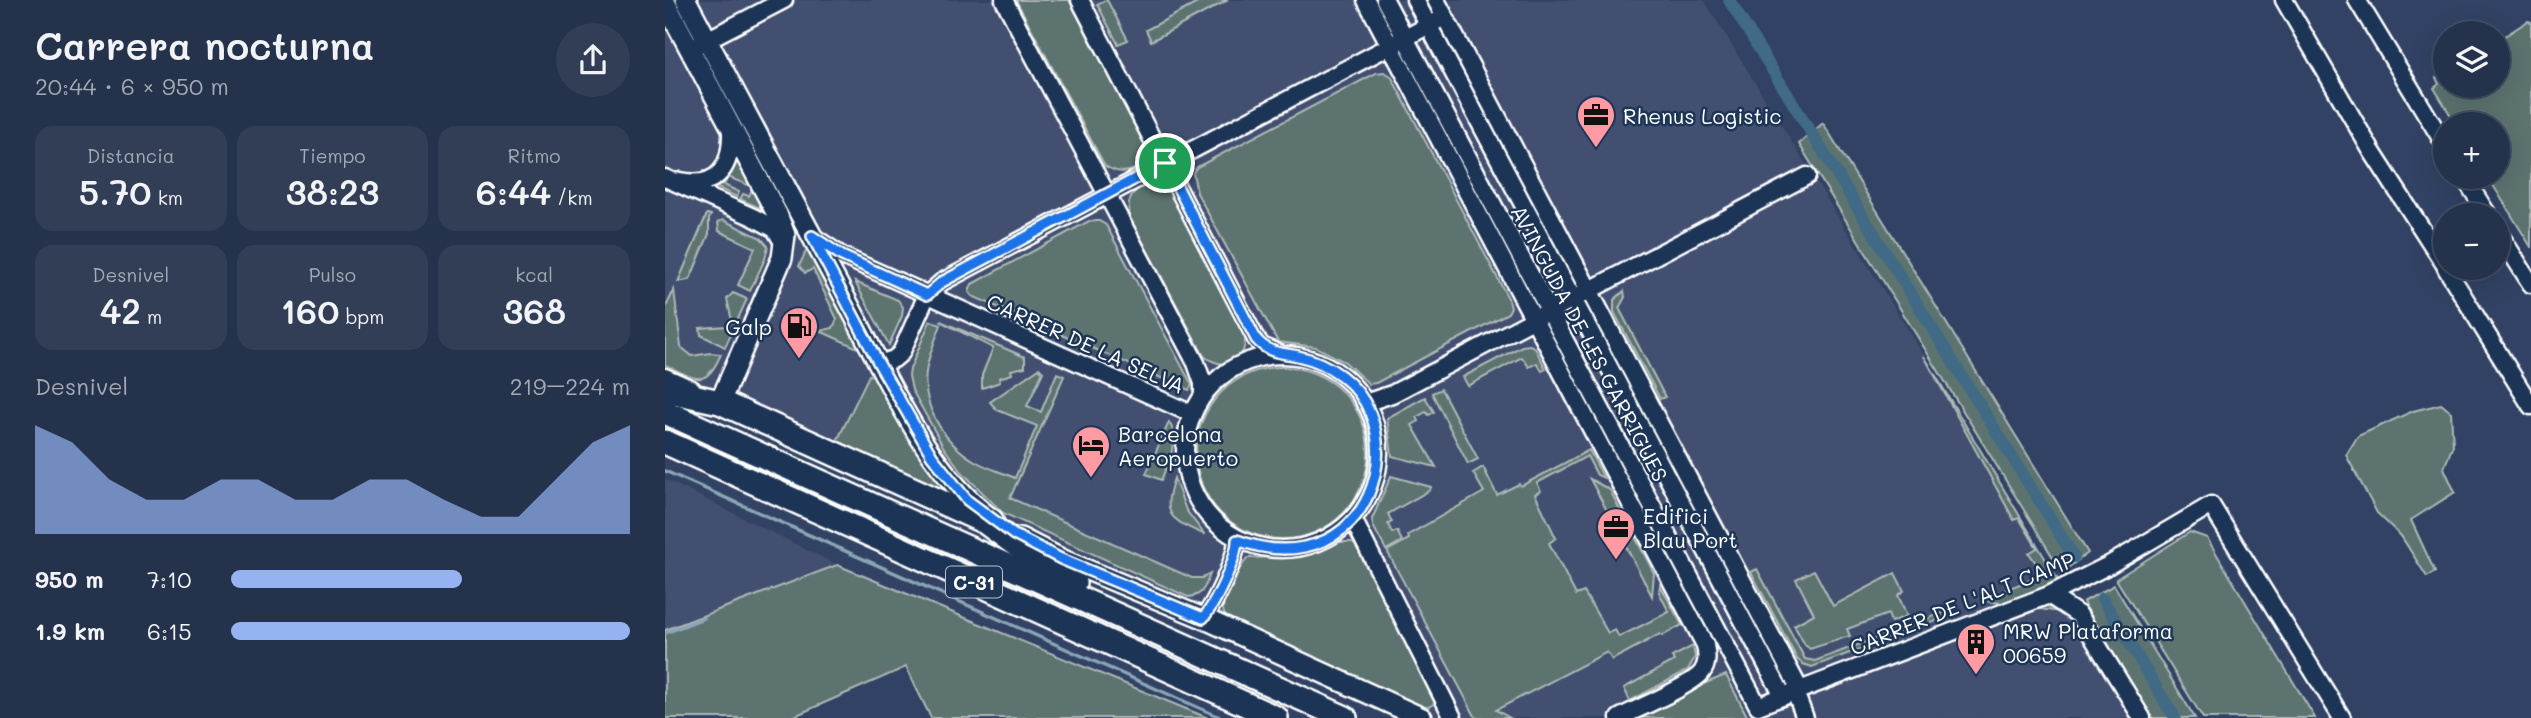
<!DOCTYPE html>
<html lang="es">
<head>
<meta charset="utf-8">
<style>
  :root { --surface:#25324b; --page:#313e55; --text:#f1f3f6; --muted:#a3aab5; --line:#424d63; --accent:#95b2f1 }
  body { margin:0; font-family:Mali,sans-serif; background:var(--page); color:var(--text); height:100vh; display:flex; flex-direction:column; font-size:26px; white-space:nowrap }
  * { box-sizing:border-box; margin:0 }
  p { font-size:23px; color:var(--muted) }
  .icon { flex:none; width:38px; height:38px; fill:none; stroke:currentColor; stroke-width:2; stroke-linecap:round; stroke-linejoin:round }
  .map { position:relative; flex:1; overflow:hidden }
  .side { display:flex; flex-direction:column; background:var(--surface); width:665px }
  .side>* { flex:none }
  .fabs { position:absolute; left:1768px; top:21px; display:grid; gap:14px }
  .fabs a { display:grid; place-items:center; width:77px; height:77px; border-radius:50%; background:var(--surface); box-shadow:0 7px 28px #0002,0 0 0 2px var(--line); font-size:35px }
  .pin { position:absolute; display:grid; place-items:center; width:60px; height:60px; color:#fff; margin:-30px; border:4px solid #fff; border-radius:50%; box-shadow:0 2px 7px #0007 }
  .round { display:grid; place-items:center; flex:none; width:74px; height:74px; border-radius:37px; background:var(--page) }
  .overview { display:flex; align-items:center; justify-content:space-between; height:119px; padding:0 35px }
  h1 { font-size:38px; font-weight:600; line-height:52px }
  .metrics { display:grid; grid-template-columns:repeat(3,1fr); gap:10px; height:119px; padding:7px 35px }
  .metrics div { display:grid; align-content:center; border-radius:18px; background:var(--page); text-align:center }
  .metrics b { font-size:35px; font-weight:600 }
  .metrics small { font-size:19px; font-weight:400 }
  .metrics p { font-size:19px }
  .chart { height:196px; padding:14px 35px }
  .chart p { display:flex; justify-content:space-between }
  .chart svg { width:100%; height:126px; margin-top:7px; fill:var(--accent); opacity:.7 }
  ul { padding:0 35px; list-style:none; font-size:23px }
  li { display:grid; grid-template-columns:112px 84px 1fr; align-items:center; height:52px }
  li i { height:18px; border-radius:9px; background:var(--accent) }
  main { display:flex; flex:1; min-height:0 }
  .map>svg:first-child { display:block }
</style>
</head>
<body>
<main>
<section class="side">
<div class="overview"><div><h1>Carrera nocturna</h1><p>20:44 · 6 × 950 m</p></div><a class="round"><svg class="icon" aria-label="share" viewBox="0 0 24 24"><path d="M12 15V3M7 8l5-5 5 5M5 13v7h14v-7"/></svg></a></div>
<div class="metrics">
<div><p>Distancia</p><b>5.70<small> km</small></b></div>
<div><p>Tiempo</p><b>38:23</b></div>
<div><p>Ritmo</p><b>6:44<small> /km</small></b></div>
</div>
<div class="metrics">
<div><p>Desnivel</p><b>42<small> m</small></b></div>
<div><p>Pulso</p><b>160<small> bpm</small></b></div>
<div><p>kcal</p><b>368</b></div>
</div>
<div class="chart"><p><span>Desnivel</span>219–224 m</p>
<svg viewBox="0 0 160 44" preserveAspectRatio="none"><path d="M0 44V6L10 12L20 25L30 32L40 32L50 25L60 25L70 32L80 32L90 25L100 25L110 32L120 38L130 38L140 25L150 12L160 6V44z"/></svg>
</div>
<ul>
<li><b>950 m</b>7:10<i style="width:58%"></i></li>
<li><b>1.9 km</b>6:15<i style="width:100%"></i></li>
</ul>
</section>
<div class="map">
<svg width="1866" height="718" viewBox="0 0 1866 718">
  <rect width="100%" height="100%" fill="#314264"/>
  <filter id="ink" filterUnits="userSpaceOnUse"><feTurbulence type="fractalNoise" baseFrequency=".0143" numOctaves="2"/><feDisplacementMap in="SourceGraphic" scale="14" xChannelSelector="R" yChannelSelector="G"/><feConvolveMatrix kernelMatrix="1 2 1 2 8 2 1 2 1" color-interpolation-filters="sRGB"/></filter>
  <g filter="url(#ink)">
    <g fill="#434f70">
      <polygon points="21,0 1039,0 1259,356 1477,718 757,718 0,377 0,10 117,236 141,226"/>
      <polygon points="0,479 172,565 0,630"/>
    </g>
    <g fill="#5c736f" stroke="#aeb9b7" stroke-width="2">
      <path d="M351 0H404L480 145C481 171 460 178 440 166Z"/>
      <polygon points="442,0 463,40 453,44 432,4"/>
      <polygon points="538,0 563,0 486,41 481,30"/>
      <polygon points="1863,21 1866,22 1866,247 1823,177 1832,177 1832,124 1791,124 1769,88 1774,84 1771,78 1780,73 1780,86 1832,86 1832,41"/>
      <polygon points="719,72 726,76 843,298 846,307 843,313 711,383 704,384 680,362 651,347 613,342 532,193 528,173 532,167 711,73"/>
      <polygon points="1158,123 1423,553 1397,572 1134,144"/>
      <polygon points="72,159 74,160 99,207 97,209 75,199 78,194 84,196 88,187 63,177 59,185 74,192 72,197 48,186 61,176"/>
      <path d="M482 184 502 187 508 195 580 335C582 362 560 372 539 356L465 218C461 202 465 191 482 184Z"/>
      <polygon points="42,214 46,215 44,219 44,234 26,277 23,280 13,282"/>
      <polygon points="58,220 96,238 103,246 100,259 85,291 73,285 90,248 54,231 53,222"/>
      <polygon points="424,221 434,221 441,225 527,385 524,390 307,296 304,292 307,284"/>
      <polygon points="145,243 197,350 155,331 168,328 172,319 148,269 140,273 134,266"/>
      <polygon points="190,282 233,300 238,307 237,316 224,345"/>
      <path d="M9 290 16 347 27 356 46 353 56 354C40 391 30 378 0 365V309Z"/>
      <polygon points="959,291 960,297 954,308 1000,397 995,399 949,312 949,300"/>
      <polygon points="68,293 82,299 60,347 36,335 35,328 63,326 67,321 62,299"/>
      <path d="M265 321 276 325C271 338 265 352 262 366 254 404 279 443 310 461 322 468 337 472 350 478L372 426 332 410 325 402 374 368 378 372 362 406 376 412 392 373 399 376 345 498 527 578H537L545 574C540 587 538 596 523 597L338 513 297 472 279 448 247 390 244 376 245 369Z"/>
      <polygon points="275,321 360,357 360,367 346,370 347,374 334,378 335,382 317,388 317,375 328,348"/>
      <polygon points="865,345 870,348 881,369 877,371 872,363 864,367 857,357 803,386 798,377 857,346"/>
      <polygon points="1259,356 1414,615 1323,601 1322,597 1370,578 1373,566 1364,553 1372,548 1354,518 1349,520"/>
      <circle cx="617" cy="453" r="86"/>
      <polygon points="204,375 217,377 279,491 172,441"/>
      <polygon points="776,389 813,459 803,464 767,393"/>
      <polygon points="760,397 769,412 764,415 761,412 752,417 754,421 747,425 771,467 727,456 722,418"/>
      <polygon points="1776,404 1786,412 1788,445 1779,468 1790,492 1746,520 1770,572 1762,577 1736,536 1712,513 1681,455 1693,436 1748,411"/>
      <path d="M504 422C515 438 503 464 496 480L481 474Z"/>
      <polygon points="924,450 939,478 932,475 922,456 872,483 876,491 870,494 891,538 884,543 911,595 919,592 943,633 950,630 954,637 1004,612 994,592 995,585 1017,625 997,636 995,634 947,660 942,652 831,710 845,718 811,718 722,551 744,539 743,535 819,492 808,473 818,467 832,495 854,484 856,486"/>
      <polygon points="726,476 766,487 765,490 723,514 727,522 723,524 727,533 732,531 737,541 721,550 708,526 707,519"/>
      <path d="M509 478 521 510 540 535C506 519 496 517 509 478Z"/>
      <polygon points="925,479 945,490 964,528 954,533"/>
      <polygon points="1525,532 1542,538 1650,718 1538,718 1451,579"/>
      <polygon points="970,537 989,573 987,596 959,543"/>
      <path d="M672 542H688L694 548 771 701C765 709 758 708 749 707L565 624C562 619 558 614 558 609 558 597 575 566 583 558L624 557 641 554Z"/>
      <polygon points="172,565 543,718 266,718 241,667 125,718 0,718 0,630"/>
      <polygon points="1092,569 1140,659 1150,661 1283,611 1285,616 1147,667 1138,664 1132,659 1086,572"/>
      <polygon points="1149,570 1168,606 1230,573 1239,591 1233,595 1242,616 1226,622 1223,614 1182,629 1185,636 1145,649 1140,645 1129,625 1149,614 1131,579"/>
      <polygon points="1449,585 1530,718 1487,718 1418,602"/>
      <polygon points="1028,646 1030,657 1023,670 965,701 959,688 1009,661 1007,657"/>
      <polygon points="1061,675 1083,718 972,718 1028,688"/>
    </g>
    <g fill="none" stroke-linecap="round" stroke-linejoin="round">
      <g stroke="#8ca6b6" stroke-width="3.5">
        <polyline points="0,471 557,718"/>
        <polyline points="0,633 38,618"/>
      </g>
      <g stroke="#3f6a85" stroke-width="12">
        <polyline points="1064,0 1409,557"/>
        <polyline points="1437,598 1510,718"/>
      </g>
      <defs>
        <g id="minor">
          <polyline points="339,0 531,363 538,383 538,394"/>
          <polyline points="415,0 591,339 597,346 615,354"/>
          <path d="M701 0 1040 645C1042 655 1043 664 1037 672 1028 685 971 709 954 718"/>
          <polyline points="720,0 1093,706 1384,595 1444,565 1546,505 1677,718"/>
          <polyline points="750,0 1118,696"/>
          <polyline points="771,0 1135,690"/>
          <polyline points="1619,0 1706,150 1780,265"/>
          <polyline points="1692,0 1780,145"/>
          <polyline points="34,44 119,0"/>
          <polyline points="1799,177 1823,215"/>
          <polyline points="0,178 88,217 110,229 119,244"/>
          <path d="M15 181C55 189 67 165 66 129"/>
          <polyline points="1832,230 1866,284"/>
          <polyline points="147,236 177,256 527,414"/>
          <polyline points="1781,268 1866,406"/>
          <circle cx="617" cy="452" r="97"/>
          <polyline points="214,364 229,359 236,353 262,295 277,282 772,21"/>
          <polyline points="0,377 27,389"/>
          <polyline points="700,403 727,394 1142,176"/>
          <polyline points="688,519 788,718"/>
          <polyline points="1384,595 1414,615 1477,718"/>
          <path d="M538 618C550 605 571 558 572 540"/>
          <polyline points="1130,692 1140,718"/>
        </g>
        <g id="major">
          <path d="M21 0C73 99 126 197 179 296 219 370 259 470 328 520"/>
          <polyline points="0,2 112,214 120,235 117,258 55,402"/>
          <polyline points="355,538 396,559 538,618 757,718"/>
        </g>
        <g id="highway">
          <polyline points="0,390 55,402 287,507 320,522 365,555 409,583"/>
          <polyline points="0,412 680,718"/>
          <polyline points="0,442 611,718"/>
        </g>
      </defs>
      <use href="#minor" stroke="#fff" stroke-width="21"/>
      <use href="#major" stroke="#fff" stroke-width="24"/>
      <use href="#highway" stroke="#fff" stroke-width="28"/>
      <use href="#minor" stroke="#1d3557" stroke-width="16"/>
      <use href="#major" stroke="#1d3557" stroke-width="19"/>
      <use href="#highway" stroke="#1d3557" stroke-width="23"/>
    </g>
  </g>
  <g fill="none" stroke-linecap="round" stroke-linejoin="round" filter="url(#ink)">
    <defs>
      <path id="route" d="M500 163 591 339C604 354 615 352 633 356 665 363 693 383 705 413 727 466 700 536 639 547 616 552 594 548 572 540 572 558 550 605 538 618L396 559 365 543 349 535 302 500 267 456 214 364 147 236 177 256 262 295 277 282Z"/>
    </defs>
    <use href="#route" stroke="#fff" stroke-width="14"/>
    <use href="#route" stroke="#1a73e8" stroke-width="9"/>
  </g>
  <defs>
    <symbol id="office-pin" viewBox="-11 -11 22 30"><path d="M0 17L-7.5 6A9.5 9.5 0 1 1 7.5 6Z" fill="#ff9aa2" stroke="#1d3557"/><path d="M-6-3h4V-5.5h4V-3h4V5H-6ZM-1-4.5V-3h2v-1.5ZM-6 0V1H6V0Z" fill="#111"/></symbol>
    <symbol id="fuel-pin" viewBox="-11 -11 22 30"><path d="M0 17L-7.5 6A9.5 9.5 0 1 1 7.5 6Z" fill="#ff9aa2" stroke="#1d3557"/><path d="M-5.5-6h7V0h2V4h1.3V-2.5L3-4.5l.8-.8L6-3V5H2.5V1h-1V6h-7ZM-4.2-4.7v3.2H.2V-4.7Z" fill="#111"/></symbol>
    <symbol id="hotel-pin" viewBox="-11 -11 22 30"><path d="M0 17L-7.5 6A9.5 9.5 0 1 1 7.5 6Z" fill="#ff9aa2" stroke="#1d3557"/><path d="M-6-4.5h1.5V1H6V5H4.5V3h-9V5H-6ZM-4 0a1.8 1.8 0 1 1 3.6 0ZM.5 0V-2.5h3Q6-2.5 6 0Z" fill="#111"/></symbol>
    <symbol id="building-pin" viewBox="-11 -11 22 30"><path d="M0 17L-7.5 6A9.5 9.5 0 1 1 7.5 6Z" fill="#ff9aa2" stroke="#1d3557"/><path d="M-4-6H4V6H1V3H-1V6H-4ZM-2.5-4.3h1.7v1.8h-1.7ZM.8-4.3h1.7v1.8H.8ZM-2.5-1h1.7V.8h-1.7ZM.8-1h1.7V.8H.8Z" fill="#111"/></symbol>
  </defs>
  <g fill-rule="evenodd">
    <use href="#office-pin" x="909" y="93" width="44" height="60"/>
    <use href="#fuel-pin" x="112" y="304" width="44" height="60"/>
    <use href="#hotel-pin" x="404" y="423" width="44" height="60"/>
    <use href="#office-pin" x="929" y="505" width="44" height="60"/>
    <use href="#building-pin" x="1289" y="620" width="44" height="60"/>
  </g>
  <g text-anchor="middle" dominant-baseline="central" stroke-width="5" stroke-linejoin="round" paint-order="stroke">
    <rect fill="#1d3557" stroke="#bbc2cd" stroke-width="2" x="281" y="566.5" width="56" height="31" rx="5"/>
    <g font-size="19" font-weight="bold" fill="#fff">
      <text x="309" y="582">C-31</text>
    </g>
    <g font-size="21" fill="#fff" stroke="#1d3557" text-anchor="start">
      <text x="958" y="115">Rhenus Logistic</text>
      <text x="107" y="326" text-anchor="end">Galp</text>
      <text x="453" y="433">Barcelona<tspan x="453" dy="24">Aeropuerto</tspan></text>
      <text x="978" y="515">Edifici<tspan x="978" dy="24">Blau Port</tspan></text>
      <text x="1338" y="630">MRW Plataforma<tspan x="1338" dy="24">00659</tspan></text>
    </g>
    <g font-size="21" fill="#fff" stroke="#1d3557">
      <text transform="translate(421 343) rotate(24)">CARRER DE LA SELVA</text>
      <text transform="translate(925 343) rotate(62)">AVINGUDA DE LES GARRIGUES</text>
      <text transform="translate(1297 603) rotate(-22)">CARRER DE L'ALT CAMP</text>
    </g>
  </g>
</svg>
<div class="fabs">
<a><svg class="icon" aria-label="layers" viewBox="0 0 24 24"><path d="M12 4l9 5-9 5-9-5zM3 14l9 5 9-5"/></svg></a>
<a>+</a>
<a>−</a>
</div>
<div class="pin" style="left:500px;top:163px;background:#1e9e55"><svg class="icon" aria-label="arrive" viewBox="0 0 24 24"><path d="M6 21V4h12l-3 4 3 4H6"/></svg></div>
</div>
</main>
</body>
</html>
